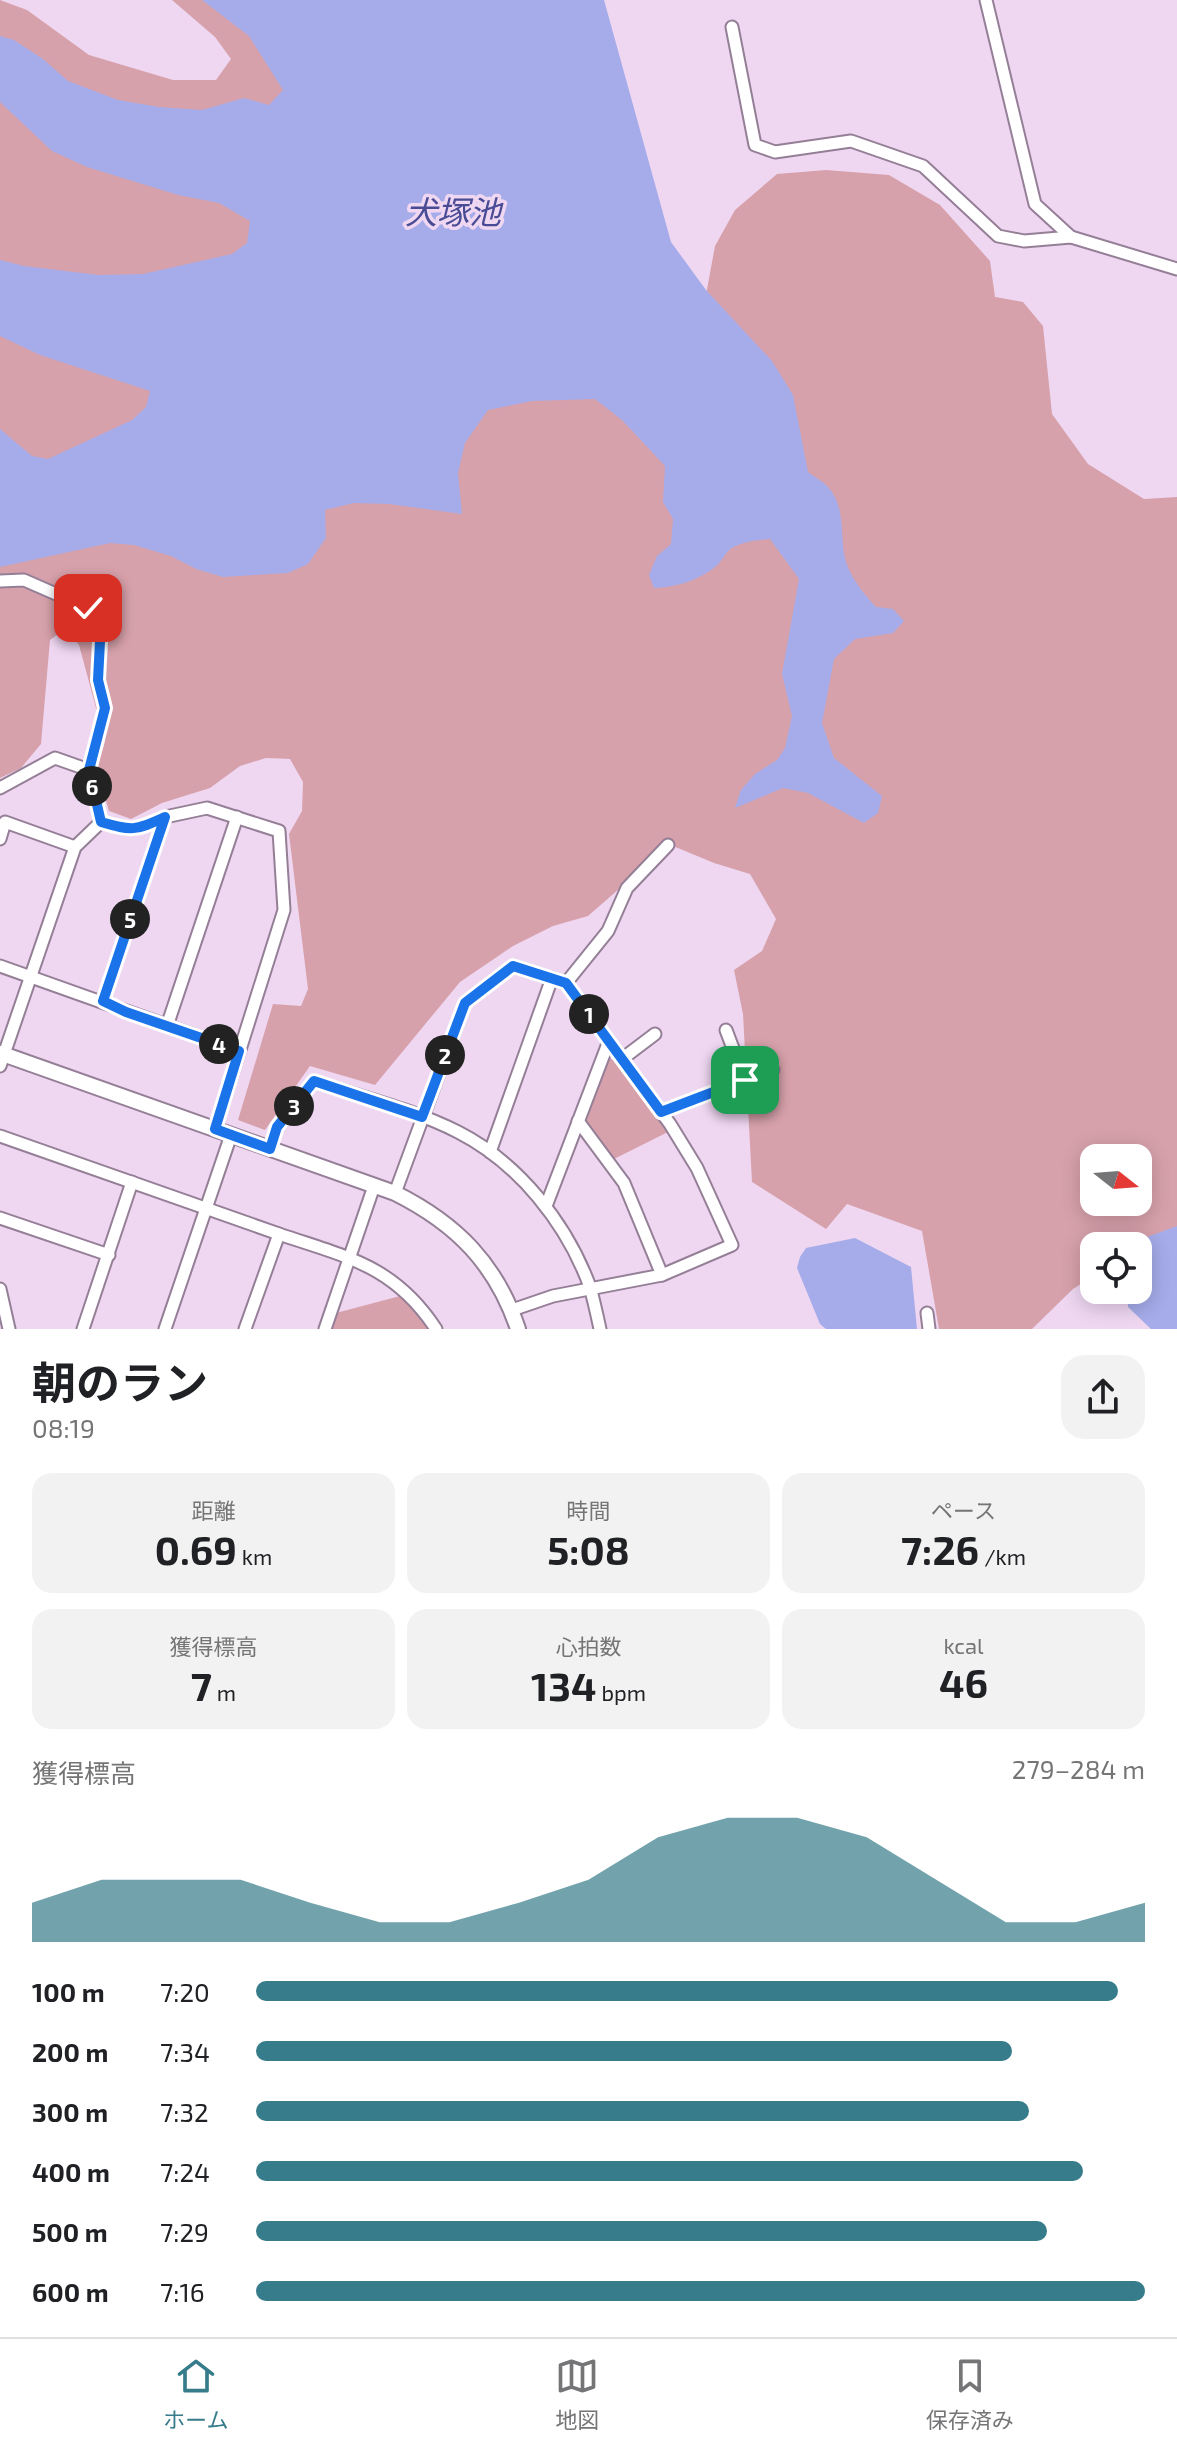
<!DOCTYPE html>
<html lang="ja">
<head>
<meta charset="utf-8">
<style>
  :root { --surface:#fff; --page:#f2f2f2; --text:#202124; --muted:#757577; --line:#e0e0e0; --accent:#377c8a }
  body { margin:0; font-family:"Exo 2","Noto Sans JP",sans-serif; background:var(--page); color:var(--text); height:100vh; display:flex; flex-direction:column; font-size:30px; white-space:nowrap }
  * { box-sizing:border-box; margin:0 }
  p { font-size:26px; color:var(--muted) }
  .icon { flex:none; width:44px; height:44px; fill:none; stroke:currentColor; stroke-width:2; stroke-linecap:round; stroke-linejoin:round }
  .map { position:relative; height:1329px; overflow:hidden }
  .panel { display:flex; flex-direction:column; background:var(--surface); flex:1 }
  .panel>* { flex:none }
  .needle { width:52px; rotate:107deg }
  .fabs { position:absolute; left:1080px; top:1144px; display:grid; gap:16px }
  .fabs a { display:grid; place-items:center; width:72px; height:72px; border-radius:16px; background:var(--surface); box-shadow:0 4px 20px #0003; font-size:40px }
  .pin { position:absolute; display:grid; place-items:center; width:68px; height:68px; color:#fff; margin:-34px; border-radius:16px; box-shadow:0 4px 12px #0006 }
  .km { position:absolute; width:40px; height:40px; margin:-20px; border-radius:50%; background:#222; color:#fff; font-size:22px; line-height:40px; text-align:center }
  .round { display:grid; place-items:center; flex:none; width:84px; height:84px; border-radius:24px; background:var(--page) }
  .head { display:flex; align-items:center; justify-content:space-between; height:136px; padding:0 32px }
  h1 { font-size:44px; font-weight:700; line-height:60px }
  .stats { display:grid; grid-template-columns:repeat(3,1fr); gap:12px; height:136px; padding:8px 32px }
  .stats div { display:grid; align-content:center; border-radius:20px; background:var(--page); text-align:center }
  .stats b { font-size:40px; font-weight:700 }
  .stats small { font-size:22px; font-weight:400 }
  .stats p { font-size:22px }
  .chart { height:224px; padding:16px 32px }
  .chart p { display:flex; justify-content:space-between }
  .chart svg { width:100%; height:144px; margin-top:8px; fill:var(--accent); opacity:.7 }
  ul { padding:0 32px; list-style:none; font-size:26px }
  li { display:grid; grid-template-columns:128px 96px 1fr; align-items:center; height:60px }
  li i { height:20px; border-radius:10px; background:var(--accent) }
  .dock { display:flex; justify-content:space-around; align-items:center; height:112px; border-top:2px solid var(--line); background:var(--surface); font-size:22px; color:var(--muted) }
  .dock a { display:grid; justify-items:center; gap:4px }
  .dock .current { color:var(--accent) }
  .map>svg:first-child { display:block }
</style>
</head>
<body>
<div class="map">
<svg width="1177" height="1329" viewBox="0 0 1177 1329">
  <rect width="100%" height="100%" fill="#efd7f2"/>
  <g fill="#d7a1ab" fill-rule="evenodd">
    <path d="M0 0 27 10 89 55 173 80H216L231 59 215 37 172 0H493L465 386 700 327 715 246 735 210 777 174 826 170 889 175 940 205 990 261 995 297 1023 302 1043 326 1052 414 1088 464 1144 499 1177 497V1258L1138 1246H1094V1276L1073 1289 1032 1329H939L922 1231 847 1204 826 1229 752 1182 743 1014 734 970 762 951 776 919 750 874 714 863 673 846 627 882 588 916 553 926 513 946 460 982 375 1085 310 1066 265 1130 238 1120 273 1004 301 1006 308 989 289 834 302 811 303 782 290 759 266 758 240 766 210 788 162 803 131 819 109 811 97 770 105 741 79 645 66 628 50 640 41 744 21 768 0 778ZM1094 1158H1138V1202H1094Z"/>
    <polygon points="608,1059 615,1059 668,1132 612,1160 585,1126 584,1118"/>
    <polygon points="400,1296 409,1302 429,1329 331,1329 336,1313"/>
  </g>
  <g fill="#a5ace9">
    <path d="M202 0H604L671 242 706 290 772 361 793 395 808 472C814 477 823 481 828 487 848 509 838 540 847 565 854 582 864 594 876 607L893 609 904 621 893 633 855 639 834 659 822 723 834 758 882 796 878 813 864 823 808 793 783 788 735 808 741 790 755 774 777 760 785 748 792 716 782 674 799 579 770 539C757 540 745 541 732 548 725 552 722 562 715 567 697 581 677 587 654 588L649 575 657 556 671 544 673 519 663 502 665 466 622 420 595 399 532 401 488 410 465 443 458 473 462 514 389 504 354 503 325 510 326 538 308 564 288 573 223 577 196 569 171 556 134 545 110 543 0 567V429L32 456 48 459 132 420 146 407 150 391 40 355 0 336V260L24 266 99 275 143 274 232 254 247 243 250 221 219 203 178 195 87 167 52 151 0 102V36L14 40 43 59 68 81 118 100 159 107 202 110 244 98 269 105 283 90 249 36Z"/>
    <polygon points="1177,1226 1177,1329 1151,1329 1128,1307 1127,1290 1138,1290 1138,1246 1135,1246 1139,1240"/>
    <polygon points="855,1238 911,1267 917,1329 826,1329 820,1324 797,1268 800,1257 806,1248"/>
  </g>
  <g fill="none" stroke-linecap="round" stroke-linejoin="round">
    <defs>
      <g id="minor">
        <polyline points="986,0 1035,204 1071,237"/>
        <polyline points="732,27 755,145 775,152 851,141 923,166 998,236 1024,241 1071,237 1177,269"/>
        <polyline points="0,581 24,580 88,608 101,622 98,680 105,708 89,770 101,822"/>
        <polyline points="0,788 55,758 89,770"/>
        <polyline points="0,839 5,822 75,847"/>
        <polyline points="0,966 239,1051"/>
        <polyline points="566,983 608,931 627,888 668,845"/>
        <polyline points="103,1001 165,817 207,808 279,831 284,910 215,1129"/>
        <polyline points="167,1026 237,817"/>
        <polyline points="726,1030 745,1080"/>
        <polyline points="622,1059 655,1034"/>
        <path d="M0 1066 75 847 101 822C132 831 135 831 165 817"/>
        <polyline points="661,1112 773,1070"/>
        <polyline points="0,1136 279,1234"/>
        <path d="M270 1149 277 1127 314 1081C361 1097 413 1109 458 1132 519 1163 567 1224 590 1287 594 1301 597 1315 600 1329"/>
        <polyline points="490,1152 552,978"/>
        <polyline points="395,1193 465,1003 513,966 566,983 609,1041"/>
        <polyline points="546,1206 609,1041 670,1124 697,1168 732,1245 662,1275"/>
        <polyline points="0,1218 109,1255"/>
        <polyline points="0,1289 9,1329"/>
        <polyline points="512,1310 553,1296 662,1275 624,1183 578,1121"/>
        <polyline points="927,1313 929,1329"/>
        <polyline points="83,1329 132,1182"/>
        <polyline points="165,1329 231,1135"/>
        <path d="M245 1329 279 1234C346 1257 394 1265 436 1329"/>
        <polyline points="325,1329 374,1186"/>
      </g>
      <path id="tertiary" d="M0 1053 395 1193C457 1224 496 1264 518 1329"/>
    </defs>
    <use href="#minor" stroke="#957f97" stroke-width="15"/>
    <use href="#tertiary" stroke="#957f97" stroke-width="18"/>
    <use href="#minor" stroke="#fff" stroke-width="11"/>
    <use href="#tertiary" stroke="#fff" stroke-width="14"/>
  </g>
  <g fill="none" stroke-linecap="round" stroke-linejoin="round">
    <defs>
      <path id="route" d="M88 608 101 622 98 680 105 708 89 770 101 822C132 831 135 831 165 817L103 1001 126 1012 239 1051 215 1129 270 1149 277 1127 314 1081 422 1117 465 1003 513 966 566 983 661 1112 745 1080"/>
    </defs>
    <use href="#route" stroke="#fff" stroke-width="16"/>
    <use href="#route" stroke="#1a73e8" stroke-width="10"/>
  </g>
  <g text-anchor="middle" dominant-baseline="central" stroke-width="7" stroke-linejoin="round" paint-order="stroke">
    <g font-size="32" font-style="italic" fill="#494c95" stroke="#efd7f2">
      <text x="453" y="211">犬塚池</text>
    </g>
  </g>
</svg>
<div class="fabs">
<a><svg class="needle" viewBox="-14 -14 28 28"><path d="M0-13l5 13h-10z" fill="#e53935"/><path d="M0 13l5-13h-10z" fill="#757577"/></svg></a>
<a><svg class="icon" aria-label="locate" viewBox="0 0 24 24"><circle cx="12" cy="12" r="6"/><path d="M12 2v4M12 18v4M2 12h4M18 12h4"/></svg></a>
</div>
<div class="pin" style="left:745px;top:1080px;background:#1e9e55"><svg class="icon" aria-label="arrive" viewBox="0 0 24 24"><path d="M6 21V4h12l-3 4 3 4H6"/></svg></div>
<div class="pin" style="left:88px;top:608px;background:#d93025"><svg class="icon" aria-label="check" viewBox="0 0 24 24"><path d="M5 12l5 5 9-10"/></svg></div>
<b class="km" style="left:589px;top:1014px">1</b>
<b class="km" style="left:445px;top:1055px">2</b>
<b class="km" style="left:294px;top:1106px">3</b>
<b class="km" style="left:219px;top:1044px">4</b>
<b class="km" style="left:130px;top:919px">5</b>
<b class="km" style="left:92px;top:786px">6</b>
</div>
<section class="panel">
<div class="head"><div><h1>朝のラン</h1><p>08:19</p></div><a class="round"><svg class="icon" aria-label="share" viewBox="0 0 24 24"><path d="M12 15V3M7 8l5-5 5 5M5 13v7h14v-7"/></svg></a></div>
<div class="stats">
<div><p>距離</p><b>0.69<small> km</small></b></div>
<div><p>時間</p><b>5:08</b></div>
<div><p>ペース</p><b>7:26<small> /km</small></b></div>
</div>
<div class="stats">
<div><p>獲得標高</p><b>7<small> m</small></b></div>
<div><p>心拍数</p><b>134<small> bpm</small></b></div>
<div><p>kcal</p><b>46</b></div>
</div>
<div class="chart"><p><span>獲得標高</span>279–284 m</p>
<svg viewBox="0 0 160 44" preserveAspectRatio="none"><path d="M0 44V32L10 25L20 25L30 25L40 32L50 38L60 38L70 32L80 25L90 12L100 6L110 6L120 12L130 25L140 38L150 38L160 32V44z"/></svg>
</div>
<ul>
<li><b>100 m</b>7:20<i style="width:97%"></i></li>
<li><b>200 m</b>7:34<i style="width:85%"></i></li>
<li><b>300 m</b>7:32<i style="width:87%"></i></li>
<li><b>400 m</b>7:24<i style="width:93%"></i></li>
<li><b>500 m</b>7:29<i style="width:89%"></i></li>
<li><b>600 m</b>7:16<i style="width:100%"></i></li>
</ul>
</section>
<nav class="dock">
<a class="current"><svg class="icon" aria-label="home" viewBox="0 0 24 24"><path d="M3 11l9-7 9 7M6 9v11h12V9"/></svg>ホーム</a>
<a><svg class="icon" aria-label="map" viewBox="0 0 24 24"><path d="M3 6l6-2 6 2 6-2v14l-6 2-6-2-6 2zM9 4v14M15 6v14"/></svg>地図</a>
<a><svg class="icon" aria-label="saved" viewBox="0 0 24 24"><path d="M7 4h10v16l-5-4-5 4z"/></svg>保存済み</a>
</nav>
</body>
</html>
